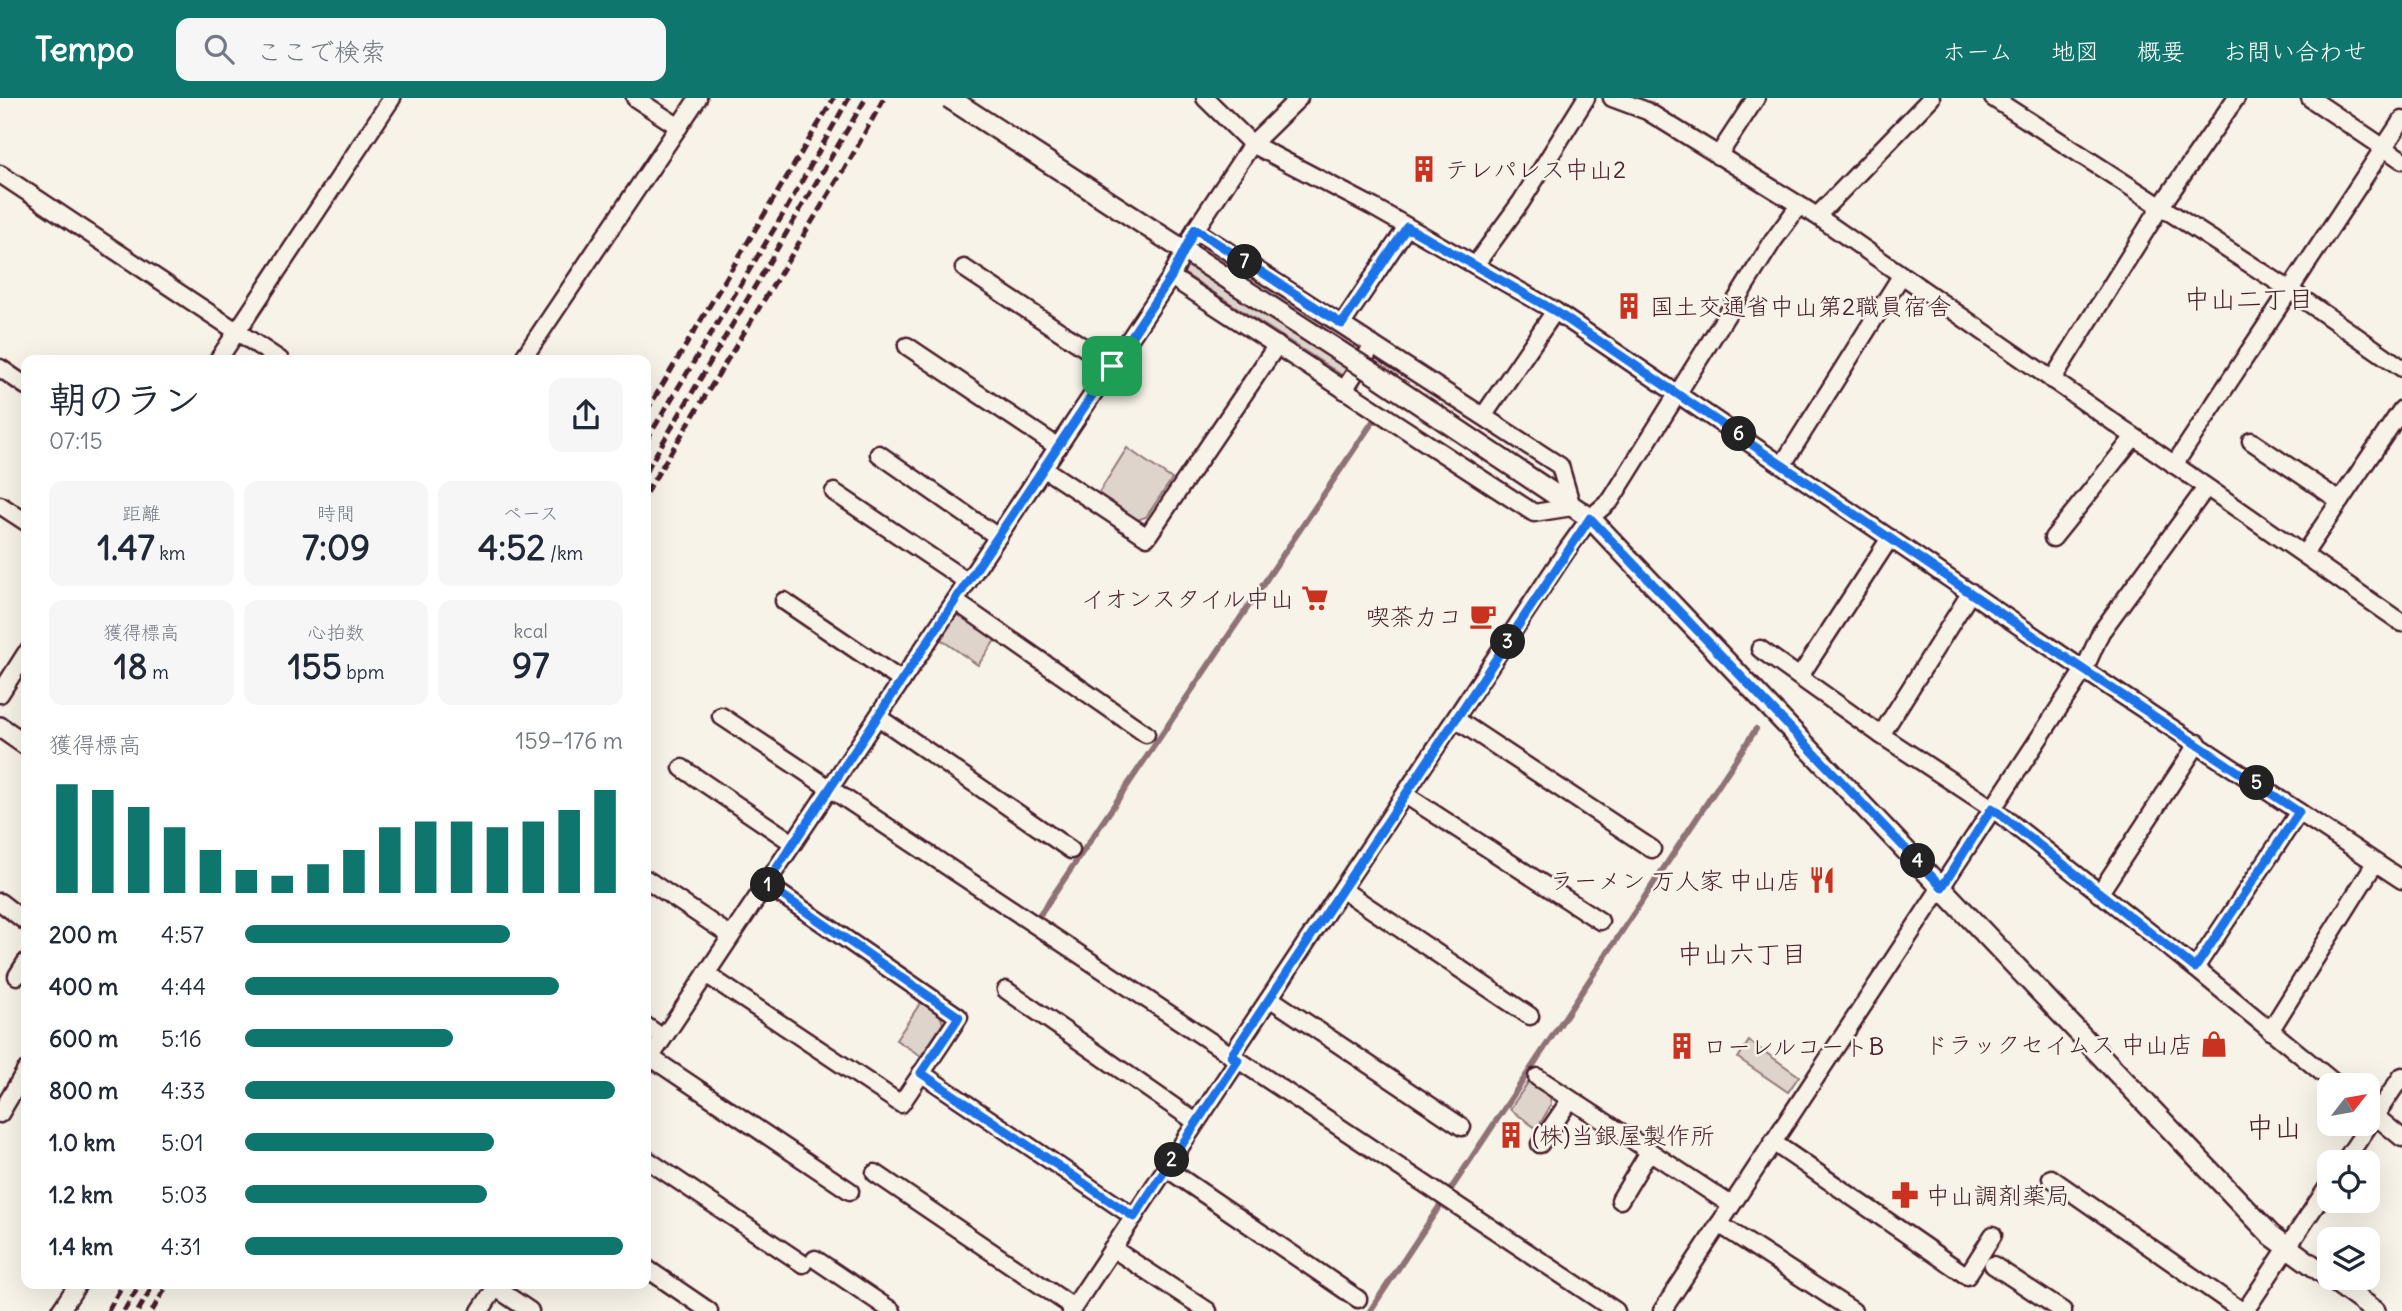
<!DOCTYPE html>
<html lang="ja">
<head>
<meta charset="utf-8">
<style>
  :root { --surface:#fff; --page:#f6f6f7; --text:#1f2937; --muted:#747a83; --accent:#0f766e }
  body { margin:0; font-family:Delius,"Klee One",sans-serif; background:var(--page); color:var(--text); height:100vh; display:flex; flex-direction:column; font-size:26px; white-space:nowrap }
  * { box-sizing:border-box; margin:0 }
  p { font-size:23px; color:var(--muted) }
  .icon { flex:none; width:38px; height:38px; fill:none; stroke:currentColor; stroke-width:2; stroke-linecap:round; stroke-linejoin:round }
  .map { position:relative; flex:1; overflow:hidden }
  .details { position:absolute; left:21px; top:257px; width:630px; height:934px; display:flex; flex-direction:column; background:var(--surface); border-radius:14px; box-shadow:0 7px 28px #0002 }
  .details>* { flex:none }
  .needle { width:46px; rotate:59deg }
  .fabs { position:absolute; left:2317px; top:975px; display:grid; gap:14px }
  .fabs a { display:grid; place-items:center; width:63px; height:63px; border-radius:14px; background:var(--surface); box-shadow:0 7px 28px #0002; font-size:35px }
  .pin { position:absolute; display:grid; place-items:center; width:60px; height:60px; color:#fff; margin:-30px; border-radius:14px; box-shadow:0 4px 10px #0006 }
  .km { position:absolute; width:35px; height:35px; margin:-18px; border-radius:50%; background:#222; color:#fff; font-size:19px; line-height:35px; text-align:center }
  .round { display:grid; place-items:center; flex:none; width:74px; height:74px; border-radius:14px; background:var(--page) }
  .head { display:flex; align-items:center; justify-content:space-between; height:119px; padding:0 28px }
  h1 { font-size:38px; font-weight:700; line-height:52px }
  .metrics { display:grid; grid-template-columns:repeat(3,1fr); gap:10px; height:119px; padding:7px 28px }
  .metrics div { display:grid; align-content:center; border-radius:14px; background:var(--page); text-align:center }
  .metrics b { font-size:35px; font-weight:700 }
  .metrics small { font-size:19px; font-weight:400 }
  .metrics p { font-size:19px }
  .chart { height:196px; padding:14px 28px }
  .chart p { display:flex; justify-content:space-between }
  .chart svg { width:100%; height:126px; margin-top:7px; stroke:var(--accent); stroke-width:6 }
  ul { padding:0 28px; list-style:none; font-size:23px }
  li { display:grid; grid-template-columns:112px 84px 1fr; align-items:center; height:52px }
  li i { height:18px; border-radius:9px; background:var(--accent) }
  header { display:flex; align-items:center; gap:42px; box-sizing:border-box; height:98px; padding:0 35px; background:var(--accent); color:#fff }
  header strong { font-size:33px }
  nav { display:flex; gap:38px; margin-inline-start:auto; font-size:24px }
  .search { width:490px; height:63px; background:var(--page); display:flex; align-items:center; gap:18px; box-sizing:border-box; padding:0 24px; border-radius:14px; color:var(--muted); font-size:26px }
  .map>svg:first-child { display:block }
</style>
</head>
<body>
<header>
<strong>Tempo</strong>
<div class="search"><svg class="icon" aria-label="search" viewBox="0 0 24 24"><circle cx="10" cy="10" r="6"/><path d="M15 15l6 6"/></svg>ここで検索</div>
<nav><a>ホーム</a><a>地図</a><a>概要</a><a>お問い合わせ</a></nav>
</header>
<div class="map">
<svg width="2402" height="1213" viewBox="0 0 2402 1213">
  <rect width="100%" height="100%" fill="#f7f3e8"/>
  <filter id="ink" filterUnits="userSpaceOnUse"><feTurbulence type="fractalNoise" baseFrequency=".0143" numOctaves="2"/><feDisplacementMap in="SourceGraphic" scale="14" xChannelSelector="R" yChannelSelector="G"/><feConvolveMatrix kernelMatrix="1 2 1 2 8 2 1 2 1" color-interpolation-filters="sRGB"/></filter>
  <g filter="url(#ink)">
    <g fill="#ded4cc" stroke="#947a7c" stroke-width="2">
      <polygon points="1196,137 1369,250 1348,281 1179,172"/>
      <polygon points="1127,350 1172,381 1146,419 1137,422 1098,396"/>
      <polygon points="955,503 1000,535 978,567 933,536"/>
      <polygon points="921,904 940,917 943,925 921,958 896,942"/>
      <polygon points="1749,943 1799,978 1788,994 1738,960"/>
      <polygon points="1529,983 1550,998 1551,1007 1537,1031 1510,1011"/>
    </g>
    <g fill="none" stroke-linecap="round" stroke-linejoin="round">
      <g stroke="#8e7275" stroke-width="6">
        <polyline points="1038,820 1378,316"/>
        <polyline points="1370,1213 1756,631"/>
      </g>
      <defs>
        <g id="minor">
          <polyline points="635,0 679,29"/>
          <polyline points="1205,0 1252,46 1373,109 1555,213 2084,572 2402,782"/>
          <polyline points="1612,0 1647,13 1817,118 2402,525"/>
          <polyline points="1993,0 2290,192 2402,270"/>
          <polyline points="2310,0 2402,62"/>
          <polyline points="1718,58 1756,0"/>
          <polyline points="0,76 280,262"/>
          <polyline points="1817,118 1931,0"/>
          <polyline points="1475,167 1521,104 1586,0"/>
          <polyline points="964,170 1112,268"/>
          <polyline points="1171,179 1534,415 1572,409 1560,368 1195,132"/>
          <polyline points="1342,226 1407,129"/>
          <polyline points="907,248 1058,349"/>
          <polyline points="218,262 392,0"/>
          <polyline points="522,262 698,0"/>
          <polyline points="0,270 26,288"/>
          <polyline points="2052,282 2161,108 2236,0"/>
          <polyline points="1344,292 1373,247"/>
          <polyline points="1484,317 1555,213"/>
          <polyline points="2251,343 2340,403"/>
          <polyline points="879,356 998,439"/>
          <polyline points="1783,366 1901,178"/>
          <polyline points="2174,367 2402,22"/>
          <polyline points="1043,370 1147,439 1277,247"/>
          <polyline points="834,394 968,484"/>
          <polyline points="0,407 26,424"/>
          <polyline points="2053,440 2134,339"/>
          <polyline points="2304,456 2402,311"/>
          <polyline points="784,503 902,583"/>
          <polyline points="955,503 1146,636"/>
          <polyline points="1760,551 1881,637 1992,710 2195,870 2337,987"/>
          <polyline points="1800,578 1890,440"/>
          <polyline points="0,596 26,555"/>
          <polyline points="721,618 1616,1213"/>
          <polyline points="878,619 1071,752"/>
          <polyline points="1457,622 1652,751"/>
          <polyline points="1881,637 1971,494"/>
          <polyline points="682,670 793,745"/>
          <polyline points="1407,698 1600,823"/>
          <polyline points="646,781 731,838"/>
          <polyline points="1343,792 1530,918"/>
          <polyline points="2099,796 2198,645"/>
          <polyline points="0,804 26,824"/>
          <polyline points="2195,870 2299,714"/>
          <polyline points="706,876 901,1006 959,919 766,786"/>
          <polyline points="17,878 26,864"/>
          <polyline points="1006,892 1196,1024"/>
          <polyline points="1271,901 1462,1029"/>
          <polyline points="646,928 663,940"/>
          <polyline points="2270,933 2375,765"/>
          <polyline points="1231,958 1567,452 1590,420 1611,402 1773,143 1798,109"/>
          <polyline points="650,959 850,1093"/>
          <polyline points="646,966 1171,179 1195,132 1252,46 1299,0"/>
          <polyline points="921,975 1134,1119"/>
          <polyline points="1537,979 1731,1107"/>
          <polyline points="2368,1012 2402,1040"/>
          <polyline points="0,1016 26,972"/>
          <polyline points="1774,1045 1967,1178 1993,1137"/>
          <polyline points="1540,1046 1570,1002"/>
          <polyline points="646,1061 803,1166"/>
          <polyline points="2344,1064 2402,978"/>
          <polyline points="1166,1070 1358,1201"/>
          <polyline points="875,1075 1073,1209"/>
          <polyline points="2051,1080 2242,1213"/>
          <polyline points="1620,1102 1649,1054"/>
          <polyline points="1719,1126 1853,1213"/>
          <polyline points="1112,1150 1208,1213"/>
          <polyline points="815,1161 892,1213"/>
          <polyline points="1993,1167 2063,1213"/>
          <polyline points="646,1170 709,1213"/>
          <polyline points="496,1190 530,1213"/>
          <polyline points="60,1213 78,1186"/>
          <polyline points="480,1213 498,1186"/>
          <polyline points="1071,1213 1238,962"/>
          <polyline points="1662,1213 2084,572 2101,534 2206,390"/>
          <polyline points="2245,1213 2329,1087"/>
        </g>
        <g id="tertiary">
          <polyline points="1373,275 1590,420 2271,1137 2375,1213"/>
          <polyline points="0,629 26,647"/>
        </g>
      </defs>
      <use href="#minor" stroke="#4a1f2b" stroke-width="21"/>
      <use href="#tertiary" stroke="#4a1f2b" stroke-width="24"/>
      <use href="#minor" stroke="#f7f3e8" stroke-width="16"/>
      <use href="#tertiary" stroke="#f7f3e8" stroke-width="19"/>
      <g stroke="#4a1f2b" stroke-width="5" stroke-dasharray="10 5" stroke-linecap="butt">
        <polyline points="646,314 834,0"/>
        <polyline points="646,343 785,113 849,0"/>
        <polyline points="646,373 866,0"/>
        <polyline points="646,395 852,58 884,0"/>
        <polyline points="108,1213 123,1186"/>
        <polyline points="124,1213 140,1186"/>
        <polyline points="138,1213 154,1186"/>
        <polyline points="152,1213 168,1186"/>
      </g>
      <defs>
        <polyline id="tertiary-bridge" points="949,0 1373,275"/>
      </defs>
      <use href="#tertiary-bridge" stroke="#4a1f2b" stroke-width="24" stroke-linecap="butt"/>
      <use href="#tertiary-bridge" stroke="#f7f3e8" stroke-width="19"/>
    </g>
  </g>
  <g fill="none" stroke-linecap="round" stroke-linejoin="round" filter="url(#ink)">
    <defs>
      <polygon id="route" points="1407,129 1555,213 2084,572 2299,714 2195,870 1992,710 1942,789 1590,420 1231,958 1238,962 1134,1119 921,975 959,919 766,786 1171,179 1195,131 1342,226"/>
    </defs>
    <use href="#route" stroke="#fff" stroke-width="14"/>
    <use href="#route" stroke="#1a73e8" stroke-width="9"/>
  </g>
  <defs>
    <symbol id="building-bare" viewBox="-9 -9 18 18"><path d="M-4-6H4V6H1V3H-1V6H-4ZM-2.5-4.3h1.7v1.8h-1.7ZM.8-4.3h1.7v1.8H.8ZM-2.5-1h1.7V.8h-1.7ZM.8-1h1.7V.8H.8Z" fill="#c8321e" stroke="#f7f3e8" stroke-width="2.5" paint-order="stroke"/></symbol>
    <symbol id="supermarket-bare" viewBox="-9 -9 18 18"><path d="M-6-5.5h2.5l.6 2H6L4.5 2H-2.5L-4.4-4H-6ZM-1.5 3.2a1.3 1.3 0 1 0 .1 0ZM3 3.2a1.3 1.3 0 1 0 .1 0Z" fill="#c8321e" stroke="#f7f3e8" stroke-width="2.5" paint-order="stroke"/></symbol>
    <symbol id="cafe-bare" viewBox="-9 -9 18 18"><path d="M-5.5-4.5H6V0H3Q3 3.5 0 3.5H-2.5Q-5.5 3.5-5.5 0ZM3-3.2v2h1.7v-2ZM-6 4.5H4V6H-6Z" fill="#c8321e" stroke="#f7f3e8" stroke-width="2.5" paint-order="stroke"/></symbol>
    <symbol id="restaurant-bare" viewBox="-9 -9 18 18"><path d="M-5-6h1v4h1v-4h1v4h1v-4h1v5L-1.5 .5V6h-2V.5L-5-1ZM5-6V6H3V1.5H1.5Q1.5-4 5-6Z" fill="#c8321e" stroke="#f7f3e8" stroke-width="2.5" paint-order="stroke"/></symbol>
    <symbol id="shop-bare" viewBox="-9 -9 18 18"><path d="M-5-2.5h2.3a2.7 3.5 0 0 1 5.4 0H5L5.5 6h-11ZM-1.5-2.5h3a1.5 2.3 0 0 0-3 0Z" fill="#c8321e" stroke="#f7f3e8" stroke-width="2.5" paint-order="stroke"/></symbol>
    <symbol id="pharmacy-bare" viewBox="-9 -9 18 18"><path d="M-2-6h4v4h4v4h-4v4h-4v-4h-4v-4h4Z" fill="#c8321e" stroke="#f7f3e8" stroke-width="2.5" paint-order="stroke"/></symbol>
  </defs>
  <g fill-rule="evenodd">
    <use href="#building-bare" x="1405" y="52" width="38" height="38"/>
    <use href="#building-bare" x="1610" y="189" width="38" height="38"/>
    <use href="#supermarket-bare" x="1296" y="481" width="38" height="38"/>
    <use href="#cafe-bare" x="1464" y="499" width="38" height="38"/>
    <use href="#restaurant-bare" x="1803" y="763" width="38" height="38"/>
    <use href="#shop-bare" x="2195" y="927" width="38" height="38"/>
    <use href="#building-bare" x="1663" y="929" width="38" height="38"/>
    <use href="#building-bare" x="1492" y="1018" width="38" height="38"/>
    <use href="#pharmacy-bare" x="1886" y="1078" width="38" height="38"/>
  </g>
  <g text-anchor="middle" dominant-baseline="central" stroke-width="5" stroke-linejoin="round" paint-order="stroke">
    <g font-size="24" fill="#4a1f2b" stroke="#f7f3e8" text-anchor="start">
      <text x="1445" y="71">テレパレス中山2</text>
      <text x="1650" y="208">国土交通省中山第2職員宿舎</text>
      <text x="1294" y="500" text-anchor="end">イオンスタイル中山</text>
      <text x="1462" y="518" text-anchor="end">喫茶カコ</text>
      <text x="1801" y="782" text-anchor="end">ラーメン 万人家 中山店</text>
      <text x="2193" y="946" text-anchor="end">ドラックセイムス 中山店</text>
      <text x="1703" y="948">ローレルコートB</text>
      <text x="1532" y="1037">(株)当銀屋製作所</text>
      <text x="1926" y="1097">中山調剤薬局</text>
    </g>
    <g font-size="26" fill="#4a1f2b" stroke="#f7f3e8">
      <text x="2249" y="200">中山二丁目</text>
      <text x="1742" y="855">中山六丁目</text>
    </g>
    <g font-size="28" fill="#4a1f2b" stroke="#f7f3e8">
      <text x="2274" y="1029">中山</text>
    </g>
  </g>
</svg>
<div class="fabs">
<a><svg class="needle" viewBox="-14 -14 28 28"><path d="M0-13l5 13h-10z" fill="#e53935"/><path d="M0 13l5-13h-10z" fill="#747a83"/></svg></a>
<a><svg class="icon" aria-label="locate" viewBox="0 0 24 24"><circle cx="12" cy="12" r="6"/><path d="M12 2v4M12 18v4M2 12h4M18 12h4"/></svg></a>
<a><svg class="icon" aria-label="layers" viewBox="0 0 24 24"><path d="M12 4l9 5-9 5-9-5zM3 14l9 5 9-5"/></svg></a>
</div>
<div class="pin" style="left:1112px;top:268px;background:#1e9e55"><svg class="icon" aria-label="arrive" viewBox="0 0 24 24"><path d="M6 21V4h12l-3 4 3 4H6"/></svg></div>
<b class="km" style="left:768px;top:787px">1</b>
<b class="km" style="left:1172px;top:1062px">2</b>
<b class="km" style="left:1508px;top:544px">3</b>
<b class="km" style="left:1918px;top:763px">4</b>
<b class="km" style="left:2257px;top:685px">5</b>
<b class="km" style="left:1739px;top:336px">6</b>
<b class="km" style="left:1245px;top:164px">7</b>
<section class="details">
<div class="head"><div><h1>朝のラン</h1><p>07:15</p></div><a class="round"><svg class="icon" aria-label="share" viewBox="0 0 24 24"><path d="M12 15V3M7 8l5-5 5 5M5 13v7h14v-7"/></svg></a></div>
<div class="metrics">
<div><p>距離</p><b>1.47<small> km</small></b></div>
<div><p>時間</p><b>7:09</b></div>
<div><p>ペース</p><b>4:52<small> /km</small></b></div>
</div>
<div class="metrics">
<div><p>獲得標高</p><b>18<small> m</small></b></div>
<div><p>心拍数</p><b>155<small> bpm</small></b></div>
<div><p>kcal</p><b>97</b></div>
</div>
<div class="chart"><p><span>獲得標高</span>159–176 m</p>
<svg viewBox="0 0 160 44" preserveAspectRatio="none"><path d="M5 44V6M15 44V8M25 44V14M35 44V21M45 44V29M55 44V36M65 44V38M75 44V34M85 44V29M95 44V21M105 44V19M115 44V19M125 44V21M135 44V19M145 44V15M155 44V8"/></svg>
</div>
<ul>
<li><b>200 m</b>4:57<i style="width:70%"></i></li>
<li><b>400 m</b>4:44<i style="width:83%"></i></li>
<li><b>600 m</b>5:16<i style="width:55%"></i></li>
<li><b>800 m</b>4:33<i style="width:98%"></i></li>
<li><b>1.0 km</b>5:01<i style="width:66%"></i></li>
<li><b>1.2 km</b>5:03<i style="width:64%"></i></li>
<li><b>1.4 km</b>4:31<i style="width:100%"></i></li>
</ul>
</section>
</div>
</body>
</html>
